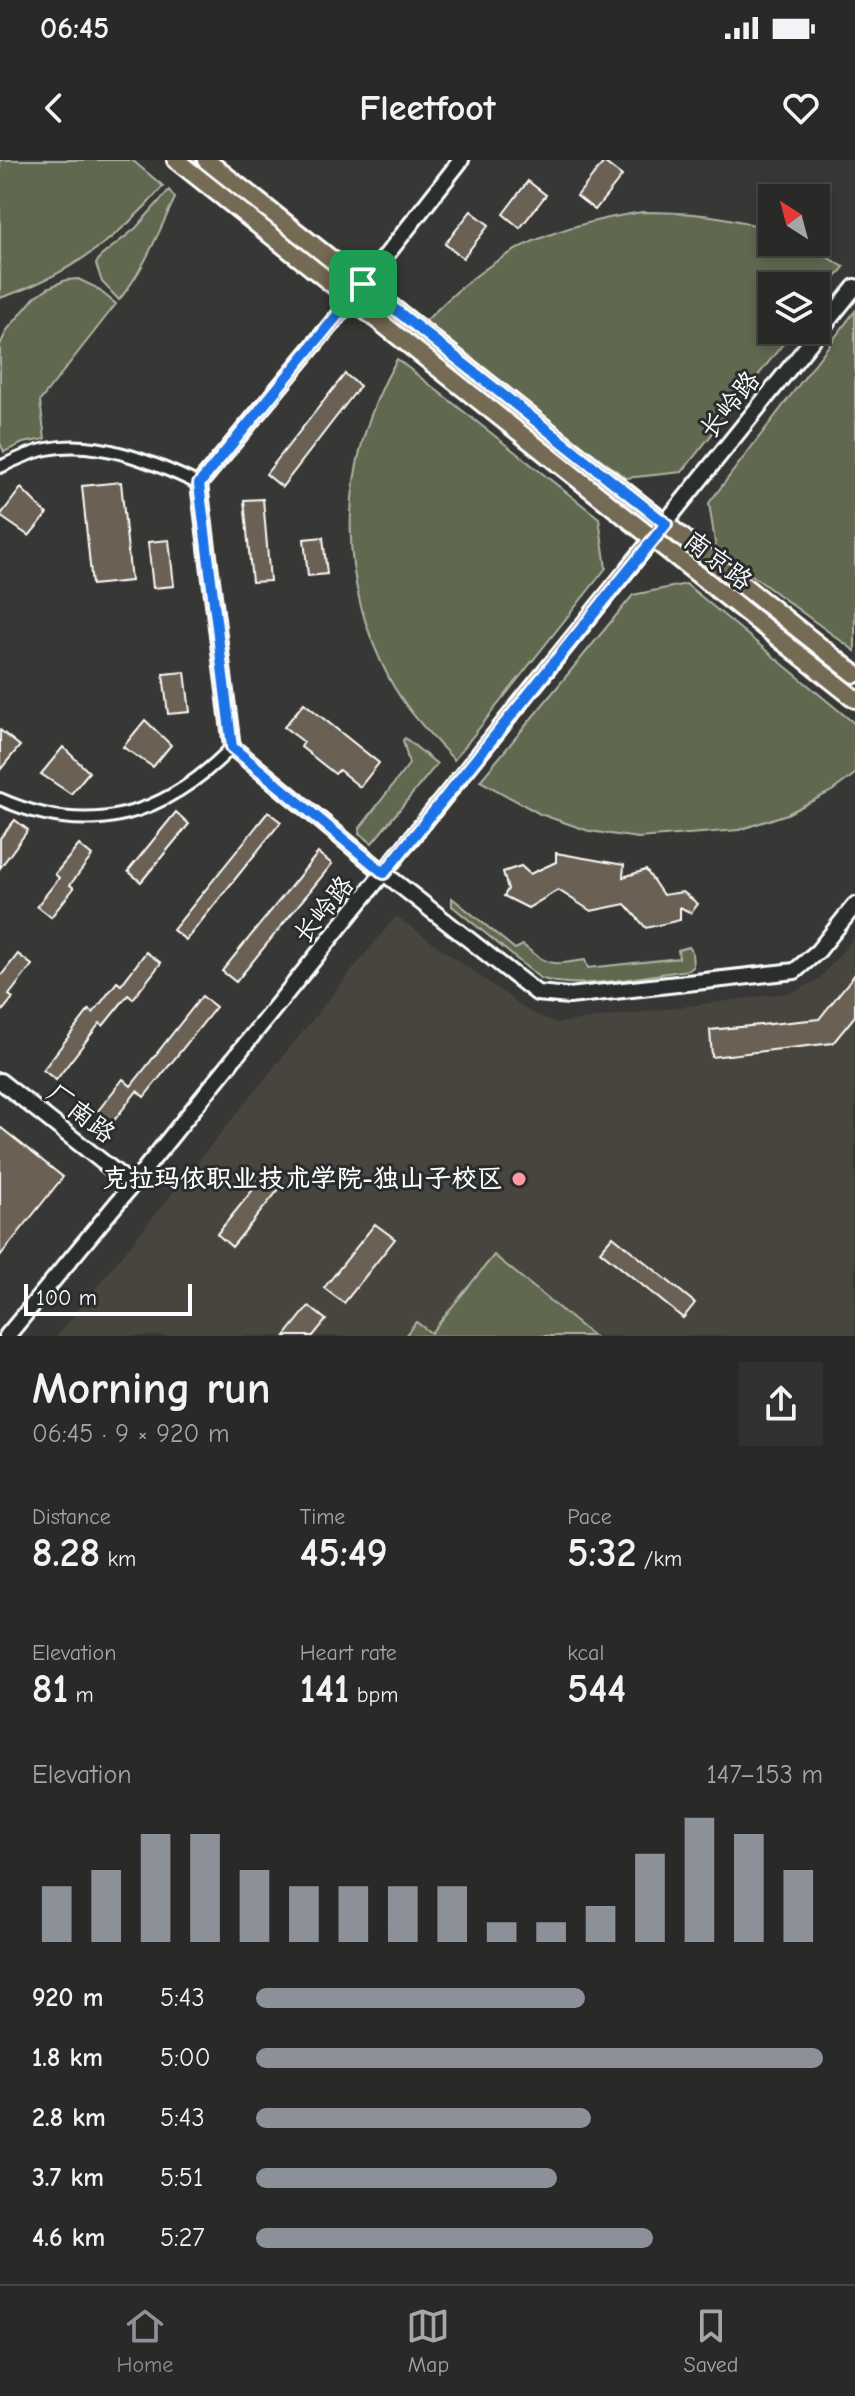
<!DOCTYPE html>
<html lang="en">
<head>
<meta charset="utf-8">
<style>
  :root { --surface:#292928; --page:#313130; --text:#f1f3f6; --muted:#a5a6a8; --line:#454545; --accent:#8c9099 }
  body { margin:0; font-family:"Comic Neue","LXGW WenKai TC",sans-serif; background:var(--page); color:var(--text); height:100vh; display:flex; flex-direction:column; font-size:30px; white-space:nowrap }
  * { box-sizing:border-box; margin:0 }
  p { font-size:26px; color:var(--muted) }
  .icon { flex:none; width:44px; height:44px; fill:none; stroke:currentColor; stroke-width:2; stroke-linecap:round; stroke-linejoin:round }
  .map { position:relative; height:1176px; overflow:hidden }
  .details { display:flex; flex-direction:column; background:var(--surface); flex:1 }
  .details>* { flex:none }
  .needle { width:52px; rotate:324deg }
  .tools { position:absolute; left:758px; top:24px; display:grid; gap:16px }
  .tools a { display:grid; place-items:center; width:72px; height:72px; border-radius:0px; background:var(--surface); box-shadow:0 4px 12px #0003,0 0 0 2px var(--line); font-size:40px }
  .scale { position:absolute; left:24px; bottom:20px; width:168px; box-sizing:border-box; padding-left:8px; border:4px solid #fff; border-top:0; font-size:22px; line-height:28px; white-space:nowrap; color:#fff; -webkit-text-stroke:6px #2a2d2e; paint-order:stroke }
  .pin { position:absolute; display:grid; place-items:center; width:68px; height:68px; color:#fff; margin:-34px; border-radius:16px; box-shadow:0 4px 12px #0006 }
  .round { display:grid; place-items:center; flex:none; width:84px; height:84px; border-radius:0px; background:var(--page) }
  .overview { display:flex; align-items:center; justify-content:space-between; height:136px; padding:0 32px }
  h1 { font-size:44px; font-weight:700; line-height:60px }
  .figures { display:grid; grid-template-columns:repeat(3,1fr); gap:12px; height:136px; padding:8px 32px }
  .figures div { display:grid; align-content:center }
  .figures b { font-size:40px; font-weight:700 }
  .figures small { font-size:22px; font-weight:400 }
  .figures p { font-size:22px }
  .chart { height:224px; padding:16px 32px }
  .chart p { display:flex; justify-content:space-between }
  .chart svg { width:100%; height:144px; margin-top:8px; stroke:var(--accent); stroke-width:6 }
  ul { padding:0 32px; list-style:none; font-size:26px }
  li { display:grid; grid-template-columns:128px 96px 1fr; align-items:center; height:60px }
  li i { height:20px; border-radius:10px; background:var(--accent) }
  .status { display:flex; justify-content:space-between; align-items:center; height:56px; padding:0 40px; background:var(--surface); direction:ltr }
  .status svg { height:22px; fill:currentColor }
  header { display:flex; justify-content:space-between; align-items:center; height:104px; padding:0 32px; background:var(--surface); font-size:36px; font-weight:700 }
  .menu { display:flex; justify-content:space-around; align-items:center; height:112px; border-top:2px solid var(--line); background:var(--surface); font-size:22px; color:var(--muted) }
  .menu a { display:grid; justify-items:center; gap:4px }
  .menu .active { color:var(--accent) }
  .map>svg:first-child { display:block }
</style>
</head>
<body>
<div class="status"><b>06:45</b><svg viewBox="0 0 49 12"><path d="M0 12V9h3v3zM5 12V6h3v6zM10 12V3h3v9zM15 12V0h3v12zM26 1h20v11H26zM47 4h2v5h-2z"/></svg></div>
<header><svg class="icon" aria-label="back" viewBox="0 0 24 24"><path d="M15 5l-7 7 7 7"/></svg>Fleetfoot<svg class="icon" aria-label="heart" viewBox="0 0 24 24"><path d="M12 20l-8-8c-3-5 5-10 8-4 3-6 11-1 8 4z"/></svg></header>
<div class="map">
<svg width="855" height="1176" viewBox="0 0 855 1176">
  <rect width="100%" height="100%" fill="#373735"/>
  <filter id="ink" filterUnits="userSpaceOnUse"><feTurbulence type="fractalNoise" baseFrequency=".0125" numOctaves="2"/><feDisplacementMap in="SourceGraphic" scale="16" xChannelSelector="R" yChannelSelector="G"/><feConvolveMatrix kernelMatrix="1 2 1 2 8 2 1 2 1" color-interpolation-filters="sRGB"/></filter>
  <g filter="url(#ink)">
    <polygon fill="#47443e" points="396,756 530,852 557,863 794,832 819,819 855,776 855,1176 57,1176"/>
    <g fill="#61684f" stroke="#b0b4a7" stroke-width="2">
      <path d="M0 0H132L163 26C121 78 64 117 0 138Z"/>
      <path d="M169 30 175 38C158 73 144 110 119 140L102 122 96 104 100 97 136 68Z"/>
      <path d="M642 52C687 52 729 55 772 71V82H801L844 107 816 142V126H772V170H794L682 312 626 318 422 165C490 93 544 67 642 52Z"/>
      <polygon points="78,119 95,127 116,144 40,241 45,279 23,283 4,292 0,283 0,185 7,170 35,137 48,128 66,120"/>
      <polygon points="855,151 855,491 716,389 709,343"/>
      <path d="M397 199 599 358 606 408 454 600C431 575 406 550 390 520 334 414 339 302 397 199Z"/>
      <polygon points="686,424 855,564 855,614 832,631 787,654 739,670 638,678 589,671 540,654 480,621 633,435"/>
      <polygon points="405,578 437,604 372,683 359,673 360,668 409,604 403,580"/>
      <path d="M452 738 515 789 523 785C549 807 552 805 585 800L588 808 679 798 678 790 689 787 692 791 693 807 689 810C647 815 578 832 540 818L452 746Z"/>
      <polygon points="494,1095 593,1176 405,1176 416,1162 431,1173"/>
    </g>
    <g fill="#6b6152" stroke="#fff" stroke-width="2">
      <polygon points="604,2 622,16 595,50 577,36"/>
      <polygon points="528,21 546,35 520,68 503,54"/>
      <polygon points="471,51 489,65 463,98 445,84"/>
      <polygon points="345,214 360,226 282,327 266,314"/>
      <polygon points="121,322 131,421 92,425 82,326"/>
      <polygon points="21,328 47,354 29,376 0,356"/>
      <polygon points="263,339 270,421 252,422 244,340"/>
      <polygon points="323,377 327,414 308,416 304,379"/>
      <polygon points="169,380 174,426 153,428 148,382"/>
      <polygon points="185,512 190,552 168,554 163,514"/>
      <polygon points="304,543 379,603 360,627 339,610 335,614 301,587 304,582 284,567"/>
      <polygon points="145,560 171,585 153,607 123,587"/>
      <polygon points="0,570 20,586 0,610"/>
      <polygon points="63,587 89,612 71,634 41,614"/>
      <polygon points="176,652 189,664 141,722 128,711"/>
      <polygon points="268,652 281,662 186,780 173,770"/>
      <polygon points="15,660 28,670 0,708 0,678"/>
      <polygon points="79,685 92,696 70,725 74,728 51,757 37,746 59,718 55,714"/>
      <polygon points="318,693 332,704 236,822 222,811"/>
      <polygon points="556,693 624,705 623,717 646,710 663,735 683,732 698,744 691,753 680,747 680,760 646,768 625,744 591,751 558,730 528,748 504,736 508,729 503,712 521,706 530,714 556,702"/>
      <polygon points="146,792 161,803 133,839 128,835 103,866 100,863 56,920 43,910 89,850 93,853 117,822 121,825"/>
      <polygon points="18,794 32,805 9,835 13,838 0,854 0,817"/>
      <polygon points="855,814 855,856 833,883 712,897 710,870 819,859"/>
      <polygon points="202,836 216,847 144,937 137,931 112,963 97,952 123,919 131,926"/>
      <polygon points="0,967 63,1017 0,1096"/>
      <polygon points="259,1011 280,1028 232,1087 217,1074 256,1026 250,1021"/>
      <polygon points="375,1064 395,1079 344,1143 324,1128"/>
      <polygon points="613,1076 695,1143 683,1158 600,1091"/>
      <polygon points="309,1146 326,1160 313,1176 285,1176"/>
    </g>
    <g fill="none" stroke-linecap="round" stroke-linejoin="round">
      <defs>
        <g id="street">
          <path d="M0 307C15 300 31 292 47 289 99 279 153 302 199 324"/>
          <path d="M0 639C90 679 165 656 232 587"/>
        </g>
        <g id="secondary">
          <polyline points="461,0 352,139 199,324 232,587 384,713 537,833 569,836 795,811 818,791 855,745"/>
          <polyline points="0,921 132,1025"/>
          <polyline points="7,1176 132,1025 855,127"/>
        </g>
        <g id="primary">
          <polyline points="176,0 855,539"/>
          <polyline points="206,0 855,514"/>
        </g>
      </defs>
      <use href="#street" stroke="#fff" stroke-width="16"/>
      <use href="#secondary" stroke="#fff" stroke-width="20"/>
      <use href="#primary" stroke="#fff" stroke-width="22"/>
      <use href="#street" stroke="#2a2d2e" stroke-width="10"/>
      <use href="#secondary" stroke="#2a2d2e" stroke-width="14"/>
      <use href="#primary" stroke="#756b52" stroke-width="16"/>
    </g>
  </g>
  <g fill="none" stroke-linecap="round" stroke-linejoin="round" filter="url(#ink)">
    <defs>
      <polygon id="route" points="363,124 666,364 384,713 232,587 199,324"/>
    </defs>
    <use href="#route" stroke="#fff" stroke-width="16"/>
    <use href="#route" stroke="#1a73e8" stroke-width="10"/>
  </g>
  <circle fill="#ff9aa2" stroke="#2a2d2e" stroke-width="3" cx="519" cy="1019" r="8"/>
  <g text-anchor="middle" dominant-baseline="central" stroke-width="6" stroke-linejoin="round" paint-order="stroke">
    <g font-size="26" fill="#fff" stroke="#2a2d2e">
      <text transform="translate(730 245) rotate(-51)">长岭路</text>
      <text transform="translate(718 401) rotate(38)">南京路</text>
      <text transform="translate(324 750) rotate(-51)">长岭路</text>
      <text transform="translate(81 954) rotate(38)">厂南路</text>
    </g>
    <g font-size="26" font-weight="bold" fill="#fff" stroke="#2a2d2e" text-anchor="end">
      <text x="503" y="1019">克拉玛依职业技术学院-独山子校区</text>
    </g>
  </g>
</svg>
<div class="tools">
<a><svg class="needle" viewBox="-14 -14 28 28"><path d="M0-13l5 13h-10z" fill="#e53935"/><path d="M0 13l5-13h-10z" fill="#a5a6a8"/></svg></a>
<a><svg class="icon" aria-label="layers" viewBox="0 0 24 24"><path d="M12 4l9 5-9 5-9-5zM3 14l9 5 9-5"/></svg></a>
</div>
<div class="scale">100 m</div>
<div class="pin" style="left:363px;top:124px;background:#1e9e55"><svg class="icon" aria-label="arrive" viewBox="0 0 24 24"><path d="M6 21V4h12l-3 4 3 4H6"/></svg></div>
</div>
<section class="details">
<div class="overview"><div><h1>Morning run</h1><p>06:45 · 9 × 920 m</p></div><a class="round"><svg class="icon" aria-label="share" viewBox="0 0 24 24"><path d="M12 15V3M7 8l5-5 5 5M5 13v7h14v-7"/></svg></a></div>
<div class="figures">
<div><p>Distance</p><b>8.28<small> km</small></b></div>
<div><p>Time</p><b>45:49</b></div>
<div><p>Pace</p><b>5:32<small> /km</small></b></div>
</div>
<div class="figures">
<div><p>Elevation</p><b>81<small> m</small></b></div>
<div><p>Heart rate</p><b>141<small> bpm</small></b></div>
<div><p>kcal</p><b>544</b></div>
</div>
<div class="chart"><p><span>Elevation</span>147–153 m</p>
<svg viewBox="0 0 160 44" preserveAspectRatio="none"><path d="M5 44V27M15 44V22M25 44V11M35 44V11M45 44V22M55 44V27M65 44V27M75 44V27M85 44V27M95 44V38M105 44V38M115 44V33M125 44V17M135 44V6M145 44V11M155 44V22"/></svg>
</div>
<ul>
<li><b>920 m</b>5:43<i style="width:58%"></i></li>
<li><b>1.8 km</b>5:00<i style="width:100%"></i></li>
<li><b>2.8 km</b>5:43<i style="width:59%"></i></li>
<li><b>3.7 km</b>5:51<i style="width:53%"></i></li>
<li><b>4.6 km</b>5:27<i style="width:70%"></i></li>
</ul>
</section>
<nav class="menu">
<a class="active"><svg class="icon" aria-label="home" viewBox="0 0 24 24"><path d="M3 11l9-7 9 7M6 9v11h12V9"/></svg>Home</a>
<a><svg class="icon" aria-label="map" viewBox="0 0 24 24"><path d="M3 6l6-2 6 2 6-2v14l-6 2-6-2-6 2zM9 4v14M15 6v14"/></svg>Map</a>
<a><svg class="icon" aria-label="saved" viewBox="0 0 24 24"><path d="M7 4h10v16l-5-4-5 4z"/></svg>Saved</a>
</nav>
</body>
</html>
